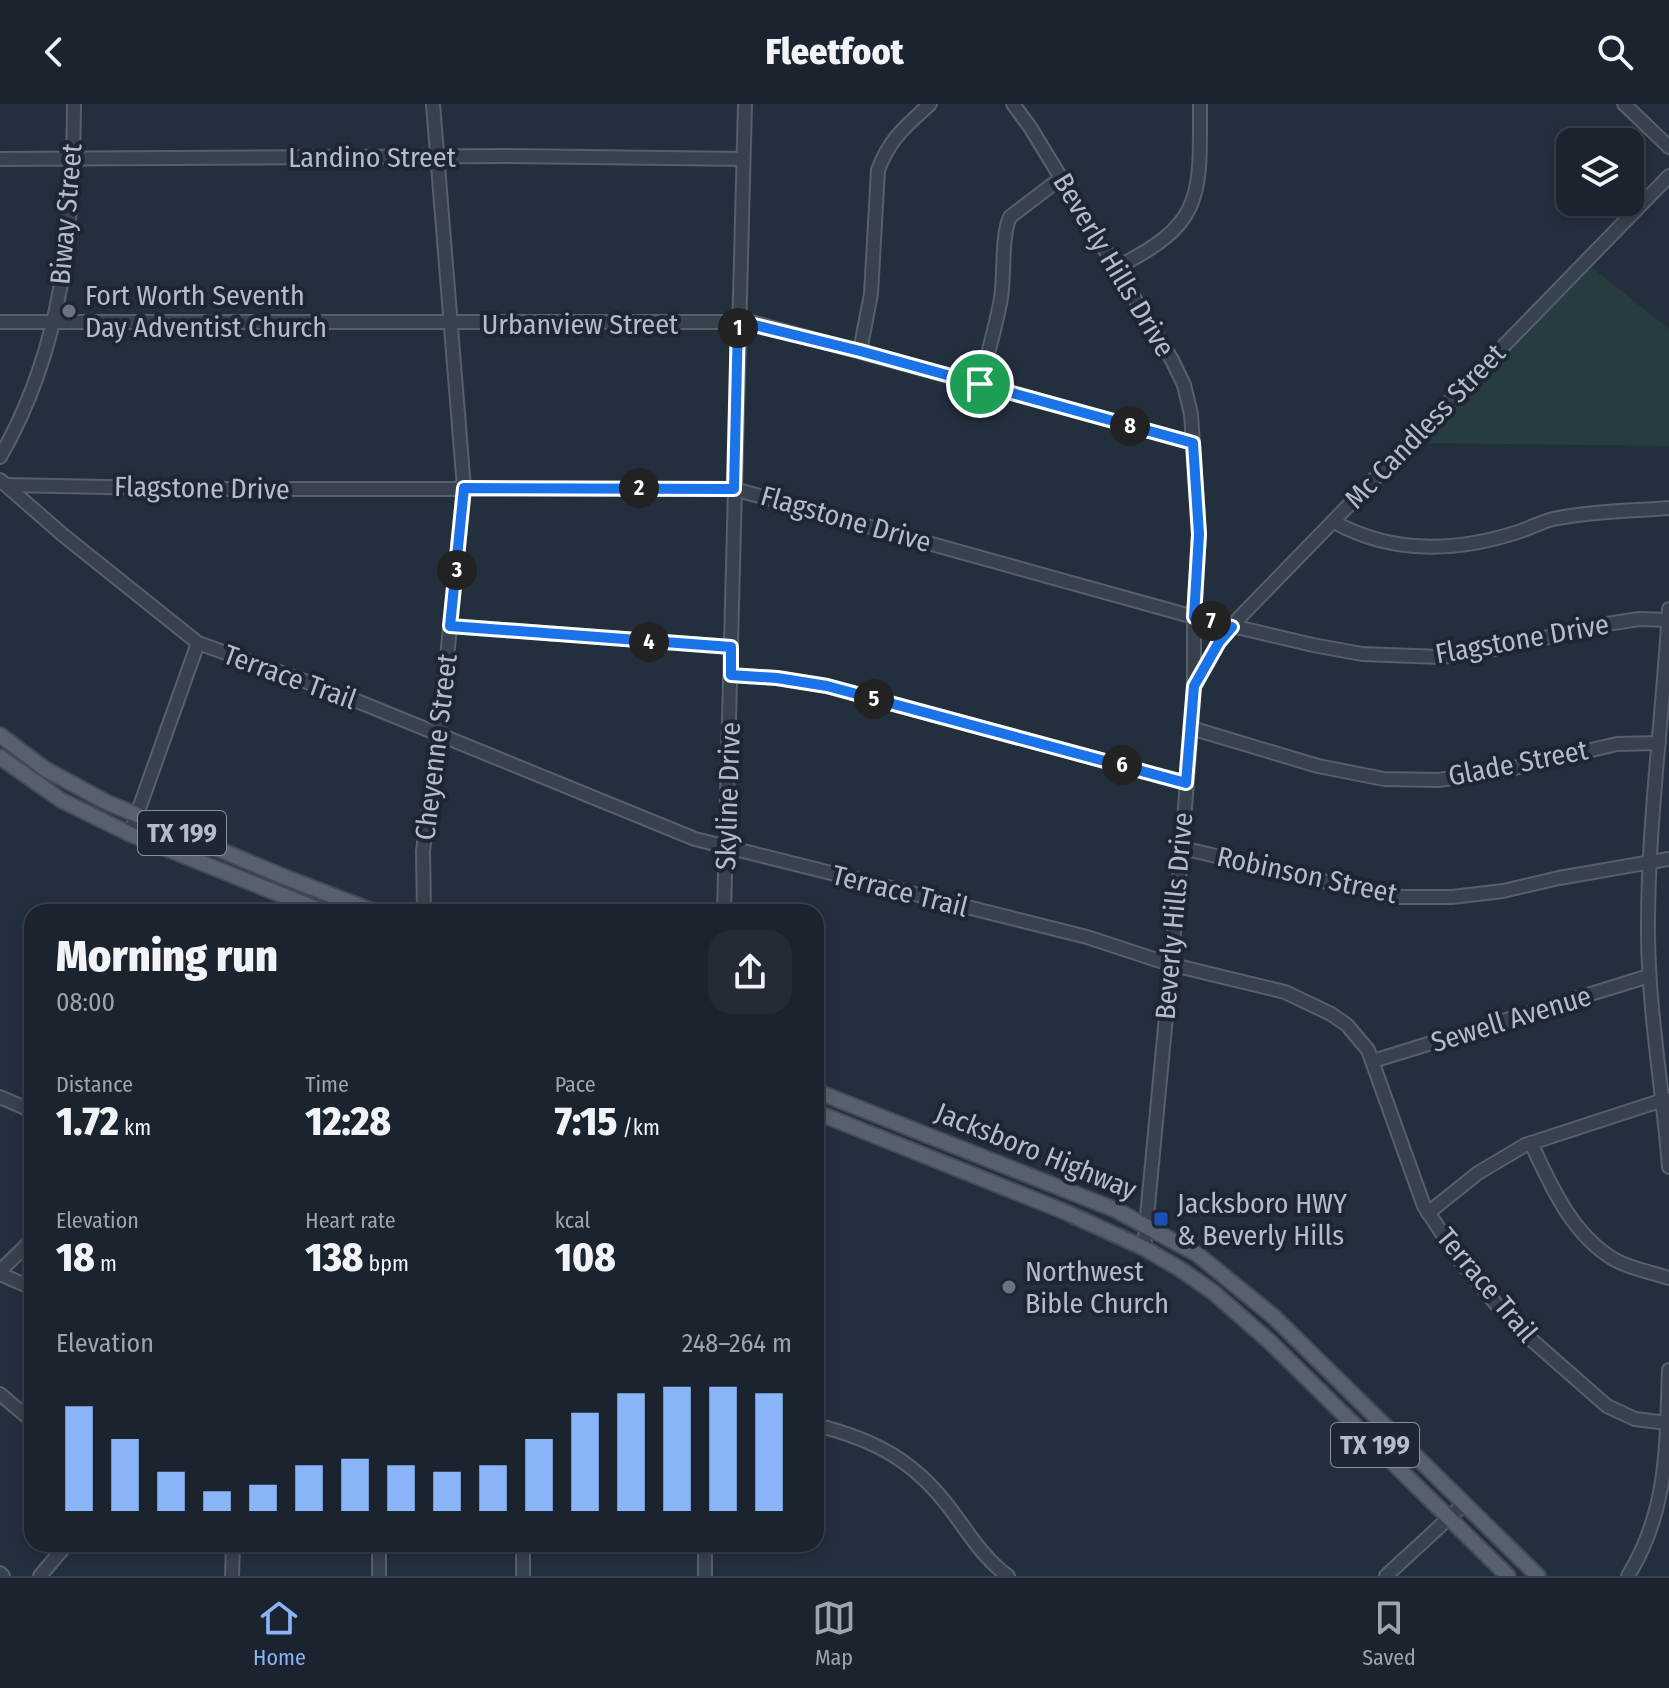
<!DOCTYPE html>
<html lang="en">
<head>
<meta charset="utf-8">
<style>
  :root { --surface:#1b232e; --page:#242b36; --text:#f1f3f6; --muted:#a0a4aa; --line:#39404a; --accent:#8ab4f8 }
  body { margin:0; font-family:"Fira Sans Condensed",sans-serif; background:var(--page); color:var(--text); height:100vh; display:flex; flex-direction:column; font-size:30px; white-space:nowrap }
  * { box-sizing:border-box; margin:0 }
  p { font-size:26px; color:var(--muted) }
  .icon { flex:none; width:44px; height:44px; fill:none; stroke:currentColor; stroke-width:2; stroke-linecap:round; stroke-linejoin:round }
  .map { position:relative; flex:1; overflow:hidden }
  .side { position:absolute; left:24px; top:800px; width:800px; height:648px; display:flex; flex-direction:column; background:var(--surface); border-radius:24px; box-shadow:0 4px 12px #0003,0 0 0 2px var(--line) }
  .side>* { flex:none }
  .tools { position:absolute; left:1556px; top:24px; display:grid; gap:16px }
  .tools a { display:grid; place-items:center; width:88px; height:88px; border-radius:16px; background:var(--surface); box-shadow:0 4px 12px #0003,0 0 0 2px var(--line); font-size:40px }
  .pin { position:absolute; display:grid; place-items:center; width:68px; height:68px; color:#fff; margin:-34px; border:4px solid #fff; border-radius:50%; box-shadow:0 2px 8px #0007 }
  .km { position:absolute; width:40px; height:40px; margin:-20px; border-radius:50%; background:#222; color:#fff; font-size:22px; line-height:40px; text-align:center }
  .round { display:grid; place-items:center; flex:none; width:84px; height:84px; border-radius:24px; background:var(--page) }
  .headline { display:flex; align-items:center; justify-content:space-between; height:136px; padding:0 32px }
  h1 { font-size:44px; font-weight:800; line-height:60px }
  .figures { display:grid; grid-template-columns:repeat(3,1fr); gap:12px; height:136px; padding:8px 32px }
  .figures div { display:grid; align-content:center }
  .figures b { font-size:40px; font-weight:800 }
  .figures small { font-size:22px; font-weight:400 }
  .figures p { font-size:22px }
  .chart { height:224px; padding:16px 32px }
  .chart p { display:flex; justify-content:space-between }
  .chart svg { width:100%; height:144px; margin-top:8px; stroke:var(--accent); stroke-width:6 }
  header { display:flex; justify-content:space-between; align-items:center; height:104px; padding:0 32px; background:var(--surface); font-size:36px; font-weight:800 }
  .dock { display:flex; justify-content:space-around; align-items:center; height:112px; border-top:2px solid var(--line); background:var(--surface); font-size:22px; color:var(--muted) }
  .dock a { display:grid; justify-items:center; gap:4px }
  .dock .active { color:var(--accent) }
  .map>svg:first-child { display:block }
</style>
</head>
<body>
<header><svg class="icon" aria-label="back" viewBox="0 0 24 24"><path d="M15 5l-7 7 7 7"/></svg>Fleetfoot<svg class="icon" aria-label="search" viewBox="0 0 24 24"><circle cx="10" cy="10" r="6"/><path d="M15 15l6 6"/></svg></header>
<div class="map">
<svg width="1669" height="1472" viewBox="0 0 1669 1472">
  <rect width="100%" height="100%" fill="#242f3e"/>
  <polygon fill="#263c3f" points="1591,163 1669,225 1669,342 1416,339"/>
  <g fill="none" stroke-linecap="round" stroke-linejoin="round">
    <defs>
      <g id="minor">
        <polyline points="1013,0 1030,23 1172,256 1184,281 1191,310 1199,430 1194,513 1194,582 1182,744 1144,1144"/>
        <polyline points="1624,0 1669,43"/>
        <polyline points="0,55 507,52 743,55"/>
        <path d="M1115 164C1205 120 1200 92 1200 0"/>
        <polyline points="0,218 751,218 1193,339"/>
        <path d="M860 247 871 190 878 66C890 34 906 22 930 0"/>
        <path d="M980 280C987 252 996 223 1001 194 1005 170 1001 133 1010 113L1061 74"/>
        <path d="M0 353C64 242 73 125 74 0"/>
        <polyline points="0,376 63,431 198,539 335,588 695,735 1087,833 1169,860 1285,888 1331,910 1347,921 1368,946 1424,1102 1461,1158 1497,1201 1534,1238 1607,1302 1635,1315 1667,1319"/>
        <polyline points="6,381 206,385 734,385 1194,513 1313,541 1362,550 1440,553 1477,549 1607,520 1639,515 1669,516"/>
        <path d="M1334 418C1392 450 1456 448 1518 428 1530 424 1541 418 1553 415 1591 407 1631 407 1669 404"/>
        <path d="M1669 505C1663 614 1647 724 1648 833 1649 910 1663 987 1669 1063"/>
        <polyline points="450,522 731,543"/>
        <polyline points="731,571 777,574 827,582 1186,679"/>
        <polyline points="1196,580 1219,538 1241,512 1669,72"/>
        <polyline points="1191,624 1318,662 1384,675 1438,676 1493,669 1617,640 1659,639"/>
        <polyline points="130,730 198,539"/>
        <polyline points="1182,744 1391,793 1452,793 1503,787 1559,774 1669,755"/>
        <polyline points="424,808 423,747 442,603 464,384 433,0"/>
        <polyline points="724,808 745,0"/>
        <polyline points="1373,957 1649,872"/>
        <polyline points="0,993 32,1007"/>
        <path d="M1531 1039C1551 1082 1572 1131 1615 1156 1632 1165 1651 1168 1669 1174"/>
        <polyline points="1428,1109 1478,1069 1525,1041 1666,995"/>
        <polyline points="0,1167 32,1136"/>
        <polyline points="0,1170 32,1184"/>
        <polyline points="0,1290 32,1317"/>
        <path d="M816 1321C876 1336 915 1357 952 1407 969 1430 985 1456 1008 1472"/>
        <polyline points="523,1440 523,1472"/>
        <polyline points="0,1469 3,1472"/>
        <polyline points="40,1472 67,1440"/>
        <polyline points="232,1472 233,1440"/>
        <polyline points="379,1472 379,1440"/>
        <polyline points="705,1472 705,1440"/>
        <polyline points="1386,1472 1464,1400"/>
        <path d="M1628 1472C1669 1405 1666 1342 1669 1266"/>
      </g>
      <g id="major">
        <polyline points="0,631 45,665 106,698 287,774 375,808"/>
        <polyline points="0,653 61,696 130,730 324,808"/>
        <polyline points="816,987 1116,1106 1197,1150 1273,1212 1538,1472"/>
        <polyline points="816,1008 1063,1107 1144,1144 1180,1165 1213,1188 1270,1238 1508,1472"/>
      </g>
    </defs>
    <use href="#minor" stroke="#565f6c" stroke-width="16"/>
    <use href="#major" stroke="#414a57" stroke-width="18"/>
    <use href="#minor" stroke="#38414e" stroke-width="12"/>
    <use href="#major" stroke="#56606e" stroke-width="14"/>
  </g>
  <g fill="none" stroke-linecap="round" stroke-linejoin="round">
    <defs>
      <polygon id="route" points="738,217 860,247 1193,339 1199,430 1194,513 1232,523 1219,538 1194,582 1186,679 827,582 777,574 731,571 731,543 450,522 464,384 734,385"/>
    </defs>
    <use href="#route" stroke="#fff" stroke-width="16"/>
    <use href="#route" stroke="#1a73e8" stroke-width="10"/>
  </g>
  <g fill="#6b7280" stroke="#1d2633" stroke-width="3">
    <circle cx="69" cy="207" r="8"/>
    <circle cx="1009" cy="1183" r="8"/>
  </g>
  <rect fill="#1a4fb4" stroke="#1d2633" stroke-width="3" x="1153" y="1107" width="16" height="16" rx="4"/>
  <g text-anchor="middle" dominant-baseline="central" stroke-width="8" stroke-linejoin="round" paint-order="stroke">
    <g fill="#1d2633" stroke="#878f9c" stroke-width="2">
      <rect x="138" y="707" width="88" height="44" rx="6"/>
      <rect x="1331" y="1319" width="88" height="44" rx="6"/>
    </g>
    <g font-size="26" font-weight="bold" fill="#b4bcc9">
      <text x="182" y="729">TX 199</text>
      <text x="1375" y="1341">TX 199</text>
    </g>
    <g font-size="28" fill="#b4bcc9" stroke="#1d2633">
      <text x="372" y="53">Landino Street</text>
      <text transform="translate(66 110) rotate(-85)">Biway Street</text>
      <text transform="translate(1114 161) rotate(59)">Beverly Hills Drive</text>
      <text x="580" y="220">Urbanview Street</text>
      <text transform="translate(1425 322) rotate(-46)">Mc Candless Street</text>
      <text transform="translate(202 384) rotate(1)">Flagstone Drive</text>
      <text transform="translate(846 415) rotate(16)">Flagstone Drive</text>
      <text transform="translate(1522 535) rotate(-10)">Flagstone Drive</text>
      <text transform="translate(290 573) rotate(20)">Terrace Trail</text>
      <text transform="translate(436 643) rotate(-83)">Cheyenne Street</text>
      <text transform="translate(1518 659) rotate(-11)">Glade Street</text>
      <text transform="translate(728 692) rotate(-88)">Skyline Drive</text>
      <text transform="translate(1307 771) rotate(12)">Robinson Street</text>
      <text transform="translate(900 787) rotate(14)">Terrace Trail</text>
      <text transform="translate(1174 812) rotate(-85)">Beverly Hills Drive</text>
      <text transform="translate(1511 915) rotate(-17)">Sewell Avenue</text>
      <text transform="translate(1036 1047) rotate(22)">Jacksboro Highway</text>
      <text transform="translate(1487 1181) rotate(50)">Terrace Trail</text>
    </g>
    <g font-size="28" fill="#b4bcc9" stroke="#1d2633" text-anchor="start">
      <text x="85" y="191">Fort Worth Seventh<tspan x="85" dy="32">Day Adventist Church</tspan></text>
      <text x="1177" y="1099">Jacksboro HWY<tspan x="1177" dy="32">&amp; Beverly Hills</tspan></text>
      <text x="1025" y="1167">Northwest<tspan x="1025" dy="32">Bible Church</tspan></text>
    </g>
  </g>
</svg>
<div class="tools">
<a><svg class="icon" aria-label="layers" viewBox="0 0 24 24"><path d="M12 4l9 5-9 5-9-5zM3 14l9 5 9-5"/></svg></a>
</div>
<div class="pin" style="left:980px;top:280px;background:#1e9e55"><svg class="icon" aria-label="arrive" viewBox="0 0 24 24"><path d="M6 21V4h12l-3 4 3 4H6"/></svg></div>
<b class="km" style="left:738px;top:224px">1</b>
<b class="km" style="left:639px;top:384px">2</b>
<b class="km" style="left:457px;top:466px">3</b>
<b class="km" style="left:649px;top:538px">4</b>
<b class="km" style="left:874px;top:595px">5</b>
<b class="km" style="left:1122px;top:661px">6</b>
<b class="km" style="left:1211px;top:517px">7</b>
<b class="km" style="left:1130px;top:322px">8</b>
<section class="side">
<div class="headline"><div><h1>Morning run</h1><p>08:00</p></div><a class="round"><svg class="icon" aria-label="share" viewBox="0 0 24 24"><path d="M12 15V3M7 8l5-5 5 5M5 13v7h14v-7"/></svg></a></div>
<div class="figures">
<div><p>Distance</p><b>1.72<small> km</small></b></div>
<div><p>Time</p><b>12:28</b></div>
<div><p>Pace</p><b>7:15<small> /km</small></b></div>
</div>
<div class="figures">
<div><p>Elevation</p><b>18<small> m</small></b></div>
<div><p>Heart rate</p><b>138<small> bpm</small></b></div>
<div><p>kcal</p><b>108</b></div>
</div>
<div class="chart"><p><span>Elevation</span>248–264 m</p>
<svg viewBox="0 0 160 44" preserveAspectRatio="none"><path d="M5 44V12M15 44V22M25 44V32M35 44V38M45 44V36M55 44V30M65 44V28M75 44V30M85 44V32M95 44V30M105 44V22M115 44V14M125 44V8M135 44V6M145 44V6M155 44V8"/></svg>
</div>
</section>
</div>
<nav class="dock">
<a class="active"><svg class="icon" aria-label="home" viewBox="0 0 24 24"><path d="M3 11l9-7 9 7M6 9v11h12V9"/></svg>Home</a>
<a><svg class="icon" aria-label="map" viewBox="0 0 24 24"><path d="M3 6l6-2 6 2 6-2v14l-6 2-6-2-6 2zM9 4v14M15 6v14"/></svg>Map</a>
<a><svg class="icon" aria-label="saved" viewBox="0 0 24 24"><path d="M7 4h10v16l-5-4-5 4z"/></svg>Saved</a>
</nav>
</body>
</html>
